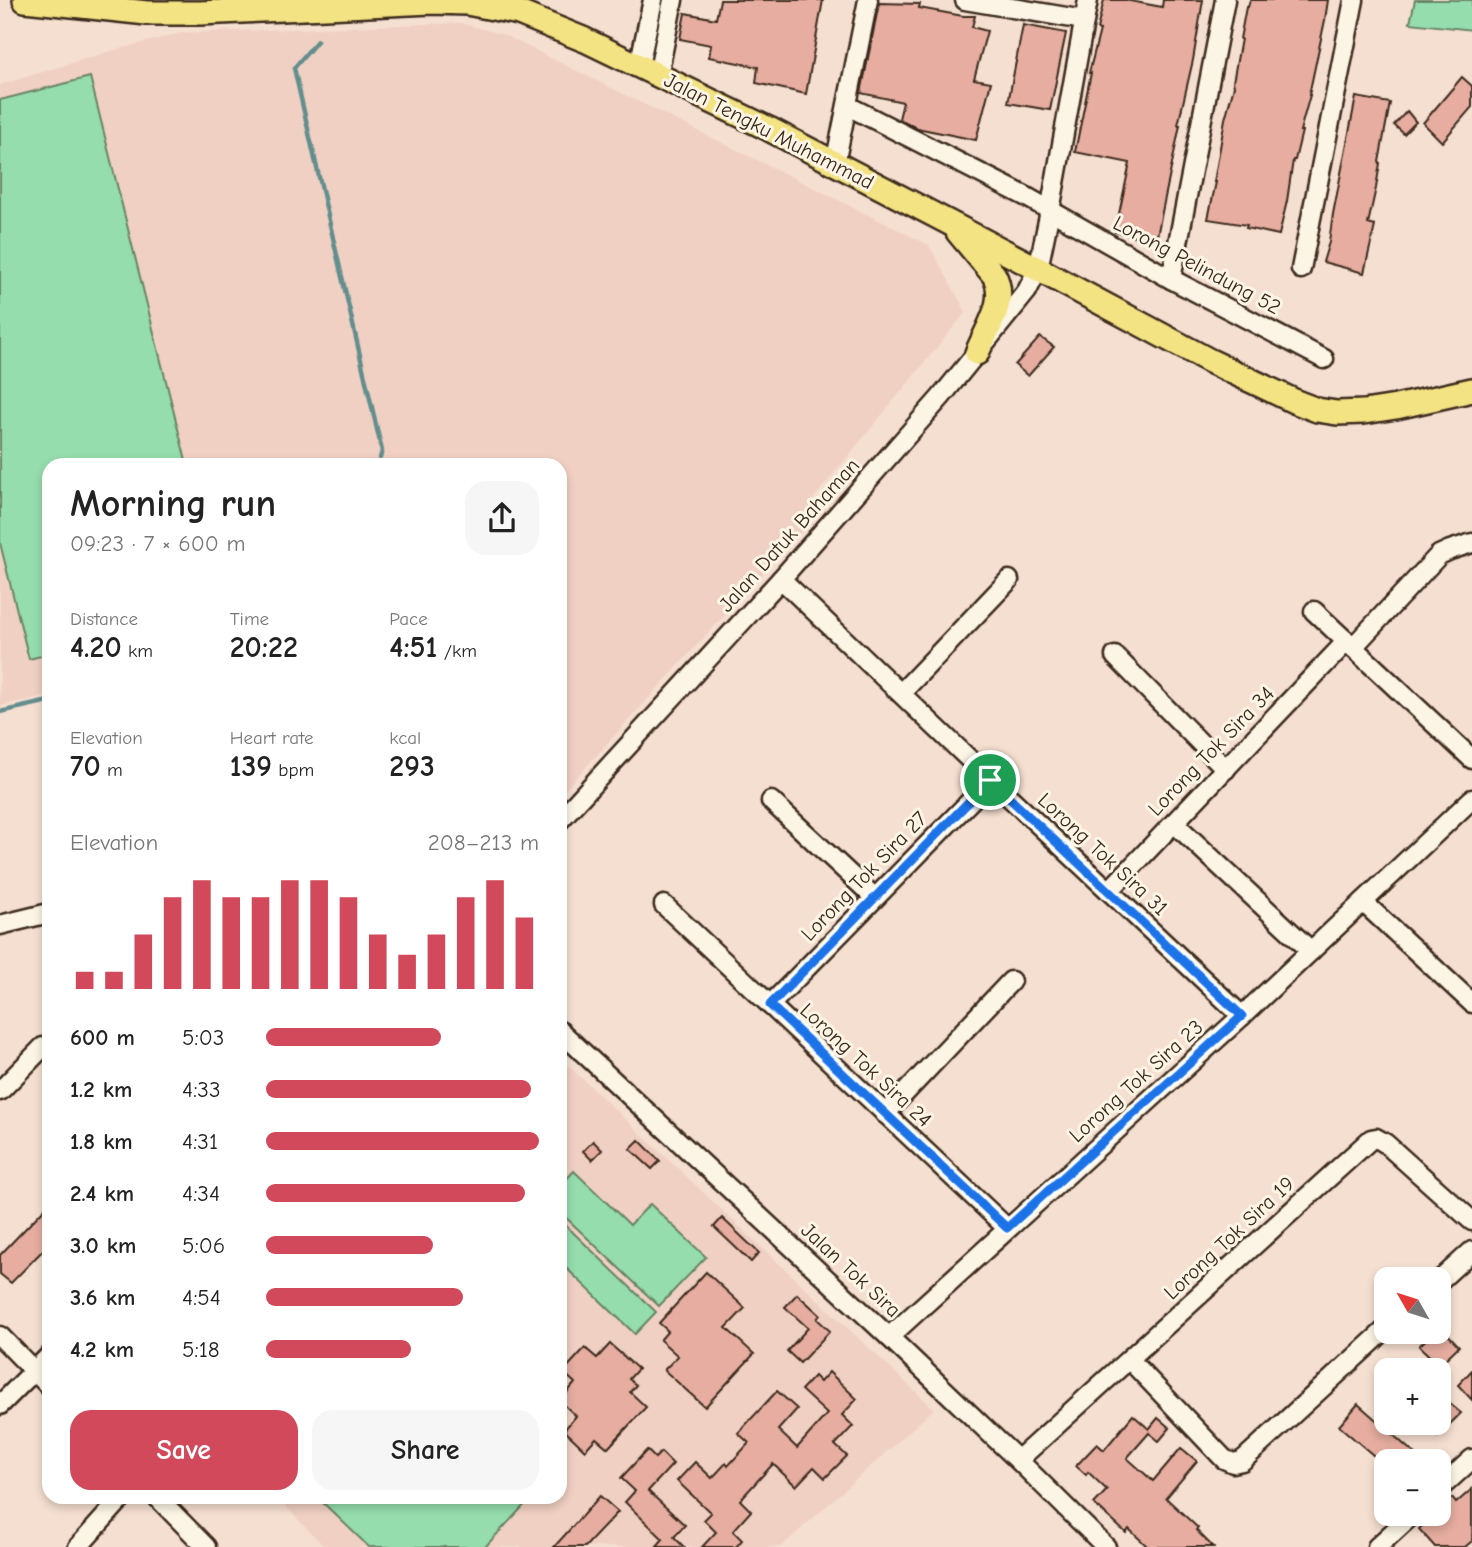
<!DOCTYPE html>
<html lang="en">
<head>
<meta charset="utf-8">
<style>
  :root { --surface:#fff; --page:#f6f6f6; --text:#222; --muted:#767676; --accent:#d1495b }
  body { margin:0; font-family:"Comic Neue",sans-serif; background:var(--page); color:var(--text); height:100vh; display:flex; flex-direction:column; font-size:26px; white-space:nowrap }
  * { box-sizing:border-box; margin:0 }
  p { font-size:23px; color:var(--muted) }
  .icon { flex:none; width:38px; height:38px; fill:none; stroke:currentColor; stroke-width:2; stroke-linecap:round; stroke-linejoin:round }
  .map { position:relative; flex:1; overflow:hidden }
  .sheet { position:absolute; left:42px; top:458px; width:525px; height:1046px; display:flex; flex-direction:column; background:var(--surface); border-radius:21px; box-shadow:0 4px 10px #0003 }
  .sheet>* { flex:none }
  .needle { width:46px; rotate:309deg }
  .tools { position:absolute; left:1374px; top:1267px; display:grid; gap:14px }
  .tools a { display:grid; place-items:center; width:77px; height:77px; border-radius:14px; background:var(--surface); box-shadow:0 4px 10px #0003; font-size:35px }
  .pin { position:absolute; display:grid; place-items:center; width:60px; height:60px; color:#fff; margin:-30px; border:4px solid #fff; border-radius:50%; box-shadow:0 2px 7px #0007 }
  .round { display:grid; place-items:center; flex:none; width:74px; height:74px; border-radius:21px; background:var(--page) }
  .overview { display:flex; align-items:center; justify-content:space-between; height:119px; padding:0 28px }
  h1 { font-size:38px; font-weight:700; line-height:52px }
  .metrics { display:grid; grid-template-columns:repeat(3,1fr); gap:10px; height:119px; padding:7px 28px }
  .metrics div { display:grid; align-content:center }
  .metrics b { font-size:30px; font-weight:700 }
  .metrics small { font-size:19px; font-weight:400 }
  .metrics p { font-size:19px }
  .chart { height:196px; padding:14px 28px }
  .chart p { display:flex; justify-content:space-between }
  .chart svg { width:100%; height:126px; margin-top:7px; stroke:var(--accent); stroke-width:6 }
  .button { display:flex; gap:14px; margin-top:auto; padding:14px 28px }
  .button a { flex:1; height:80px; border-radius:21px; background:var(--accent); color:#fff; font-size:28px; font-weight:700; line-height:80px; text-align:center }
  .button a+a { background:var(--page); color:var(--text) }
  ul { padding:0 28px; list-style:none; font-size:23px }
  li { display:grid; grid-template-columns:112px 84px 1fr; align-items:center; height:52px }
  li i { height:18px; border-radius:9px; background:var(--accent) }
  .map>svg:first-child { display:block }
</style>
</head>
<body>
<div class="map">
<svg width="1472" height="1547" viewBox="0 0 1472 1547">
  <rect width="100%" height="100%" fill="#f5dfd0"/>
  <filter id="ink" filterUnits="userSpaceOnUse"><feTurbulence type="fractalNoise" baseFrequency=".0143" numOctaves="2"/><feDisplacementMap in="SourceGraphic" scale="14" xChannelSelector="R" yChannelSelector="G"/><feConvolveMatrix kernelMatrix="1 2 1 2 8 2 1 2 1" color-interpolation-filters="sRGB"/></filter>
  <g filter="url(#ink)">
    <g fill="#f0d0c2">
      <polygon points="461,23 504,35 929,245 966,312 813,499 802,530 562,793 560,793 560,466 49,466 49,695 0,706 0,85 104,53 181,33"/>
      <polygon points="560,1058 934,1409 781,1547 325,1547 277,1498 560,1498"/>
    </g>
    <g fill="#95ddac" stroke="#688465" stroke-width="2">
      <polygon points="1415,0 1472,0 1472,30 1410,23"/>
      <polygon points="90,77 187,465 49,466 49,654 29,659 0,543 0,100"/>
      <polygon points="574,1171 630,1225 650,1204 706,1257 659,1306 560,1212 560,1186"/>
      <polygon points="560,1220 656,1312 635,1334 560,1262"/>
      <polygon points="318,1498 531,1498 485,1547 369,1547"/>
    </g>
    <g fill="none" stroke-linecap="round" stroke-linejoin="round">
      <g stroke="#648e8e" stroke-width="4.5">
        <polyline points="317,41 294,68 382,451 380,458"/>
        <polyline points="0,712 49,701"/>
      </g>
    </g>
    <g fill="#e6ada0" stroke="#3b2a1e" stroke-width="2">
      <polygon points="720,0 823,0 806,94 756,83 758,67 709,57 711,45 680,39 685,13 716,19"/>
      <polygon points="1104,0 1125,0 1162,7 1163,0 1203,0 1193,60 1178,125 1180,125 1156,241 1115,232 1130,163 1075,152 1091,73 1089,73 1100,30 1097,29"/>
      <polygon points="1250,0 1328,0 1325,20 1309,95 1310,95 1300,131 1302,131 1295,160 1293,160 1287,201 1279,235 1246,228 1247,225 1208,219 1216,182 1214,182 1225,119 1234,86 1233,82 1241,39 1240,39 1246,7 1248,7"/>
      <polygon points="879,3 920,4 919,8 963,16 975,16 972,27 987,31 974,79 991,82 976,140 917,128 899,119 903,102 861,93"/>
      <polygon points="1023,25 1066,33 1050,110 1008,103"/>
      <polygon points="1462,77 1472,86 1472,107 1442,142 1423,123"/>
      <polygon points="1356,97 1390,103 1379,162 1380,163 1376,188 1368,224 1375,226 1364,273 1323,262 1329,242 1333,214"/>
      <polygon points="1407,111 1416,122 1404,134 1394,125"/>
      <polygon points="1040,337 1054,347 1028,376 1015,365"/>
      <polygon points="639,1140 660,1161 652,1169 630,1149"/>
      <polygon points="593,1141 602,1150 592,1160 583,1151"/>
      <polygon points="49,1204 49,1244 11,1283 0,1274 0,1255"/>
      <polygon points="722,1218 759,1253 751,1262 714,1227"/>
      <polygon points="706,1272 745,1308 726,1328 754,1354 705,1407 664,1370 678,1356 660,1340 668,1331 659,1323"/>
      <polygon points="797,1294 820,1315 817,1319 830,1331 800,1363 787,1351 808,1328 785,1307"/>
      <polygon points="1440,1326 1459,1346 1439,1365 1419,1346 1434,1332 1438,1332"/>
      <polygon points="610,1344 638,1369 629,1379 636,1385 630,1392 646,1407 608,1448 596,1438 585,1450 564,1430 576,1416 560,1401 575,1383 563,1372 585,1348 597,1358"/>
      <polygon points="1472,1370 1472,1400 1458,1385"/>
      <polygon points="829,1372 857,1399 842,1415 853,1426 835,1445 847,1456 825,1478 814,1467 796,1486 773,1464 740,1500 751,1511 733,1531 742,1540 736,1547 702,1547 716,1532 704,1520 711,1513 677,1481 695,1462 712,1478 726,1463 728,1466 749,1443 738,1433 777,1391 797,1409 778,1430 797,1448 827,1414 801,1390 814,1376 820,1382"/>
      <polygon points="1444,1399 1461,1413 1438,1436 1438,1406"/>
      <polygon points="1358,1404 1415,1454 1409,1461 1380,1461 1339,1426"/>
      <polygon points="1133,1415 1149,1429 1158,1418 1170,1428 1159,1441 1149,1433 1127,1458 1153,1481 1181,1448 1197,1461 1166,1498 1198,1528 1196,1530 1213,1547 1148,1547 1129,1529 1126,1533 1094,1504 1107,1490 1088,1472 1086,1475 1076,1466 1097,1444 1104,1450"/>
      <polygon points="647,1450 655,1458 661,1452 673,1464 648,1491 685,1525 674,1537 684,1547 656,1547 663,1539 625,1502 635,1491 621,1478"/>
      <polygon points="1472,1489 1472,1541 1465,1547 1435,1547 1419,1529 1423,1525 1422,1521 1424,1514 1438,1514 1438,1510 1452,1498 1456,1503"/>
      <polygon points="600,1496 618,1512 585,1547 554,1547"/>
    </g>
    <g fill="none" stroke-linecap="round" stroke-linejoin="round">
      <defs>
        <g id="minor">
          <polyline points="965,0 1084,20"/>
          <polyline points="639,66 653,0"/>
          <polyline points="658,76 673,0"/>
          <polyline points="848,106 1025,196 1171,279 1324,359"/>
          <polyline points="835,164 868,0"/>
          <polyline points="1301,269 1354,0"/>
          <polyline points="1171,279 1225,0"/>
          <polyline points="781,579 991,780 1242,1016"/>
          <polyline points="1314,611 1472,759"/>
          <polyline points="1353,647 1439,555 1450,550 1472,543"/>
          <polyline points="1115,656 1226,769"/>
          <polyline points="901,693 1009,580"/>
          <polyline points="771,801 874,897"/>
          <polyline points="560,820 781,579 941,397 1027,291 1038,269 1050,211 1088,0"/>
          <polyline points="1174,823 1311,951"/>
          <polyline points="1109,891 1347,641"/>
          <polyline points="1363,902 1472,1003"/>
          <polyline points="664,905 1007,1228"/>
          <polyline points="0,925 49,913"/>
          <polyline points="770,1005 991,780"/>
          <polyline points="560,1031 889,1337 1018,1460 1106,1547"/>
          <polyline points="0,1091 43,1047"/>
          <polyline points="885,1114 1011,981"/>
          <polyline points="1438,1282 1472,1251"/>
          <polyline points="0,1336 49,1386"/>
          <polyline points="889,1337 1242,1016 1472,799"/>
          <polyline points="1130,1360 1224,1459 1233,1463 1242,1461 1386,1329"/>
          <polyline points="0,1405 49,1356"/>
          <polyline points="1018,1460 1371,1139 1376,1138 1385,1143 1472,1221"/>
          <polyline points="1438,1490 1472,1459"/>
          <polyline points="158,1498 206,1547"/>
          <polyline points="78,1547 122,1498"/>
          <polyline points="1377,1547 1413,1514"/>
        </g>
        <g id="major">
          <polyline points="25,0 147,13 200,13 431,2 467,3 519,13 585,40 769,129 1038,269 1210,361 1296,402 1317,410 1337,413 1364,412 1396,407 1472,390"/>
          <path d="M958 232 994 275C1008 301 987 328 977 353"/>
        </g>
      </defs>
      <use href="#minor" stroke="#3b2a1e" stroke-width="23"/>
      <use href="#major" stroke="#3b2a1e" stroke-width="28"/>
      <use href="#minor" stroke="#fcf5e5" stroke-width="18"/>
      <use href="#major" stroke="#f4e382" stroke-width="23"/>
    </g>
  </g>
  <g fill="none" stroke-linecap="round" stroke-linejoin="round" filter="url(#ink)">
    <defs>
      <polygon id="route" points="990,780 1242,1016 1007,1228 770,1005"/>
    </defs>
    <use href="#route" stroke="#fff" stroke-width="14"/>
    <use href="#route" stroke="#1a73e8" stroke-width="9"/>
  </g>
  <g text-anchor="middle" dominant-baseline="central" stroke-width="6" stroke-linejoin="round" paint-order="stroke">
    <g font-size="21" fill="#3b2a1e" stroke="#fcf5e5">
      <text transform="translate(769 131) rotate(27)">Jalan Tengku Muhammad</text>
      <text transform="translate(1197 265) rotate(28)">Lorong Pelindung 52</text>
      <text transform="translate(789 535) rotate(-48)">Jalan Datuk Bahaman</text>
      <text transform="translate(1211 751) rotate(-46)">Lorong Tok Sira 34</text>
      <text transform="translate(1103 854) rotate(43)">Lorong Tok Sira 31</text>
      <text transform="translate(864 876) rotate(-46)">Lorong Tok Sira 27</text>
      <text transform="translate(866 1065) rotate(43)">Lorong Tok Sira 24</text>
      <text transform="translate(1136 1081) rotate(-42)">Lorong Tok Sira 23</text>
      <text transform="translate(1229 1238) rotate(-43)">Lorong Tok Sira 19</text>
      <text transform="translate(851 1270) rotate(43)">Jalan Tok Sira</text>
    </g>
  </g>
</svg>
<div class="tools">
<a><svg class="needle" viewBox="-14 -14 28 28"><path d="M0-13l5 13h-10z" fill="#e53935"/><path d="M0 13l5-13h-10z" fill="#767676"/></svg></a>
<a>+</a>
<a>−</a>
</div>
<div class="pin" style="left:990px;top:780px;background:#1e9e55"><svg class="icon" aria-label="arrive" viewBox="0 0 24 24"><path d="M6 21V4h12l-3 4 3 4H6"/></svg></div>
<section class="sheet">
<div class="overview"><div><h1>Morning run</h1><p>09:23 · 7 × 600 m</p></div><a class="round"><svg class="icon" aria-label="share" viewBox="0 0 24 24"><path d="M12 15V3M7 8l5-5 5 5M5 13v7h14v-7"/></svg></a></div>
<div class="metrics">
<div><p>Distance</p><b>4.20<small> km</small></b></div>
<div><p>Time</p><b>20:22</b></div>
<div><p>Pace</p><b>4:51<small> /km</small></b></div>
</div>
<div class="metrics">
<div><p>Elevation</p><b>70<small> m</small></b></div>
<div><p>Heart rate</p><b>139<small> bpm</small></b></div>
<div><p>kcal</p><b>293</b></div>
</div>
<div class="chart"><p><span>Elevation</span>208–213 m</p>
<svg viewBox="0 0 160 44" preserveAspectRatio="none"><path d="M5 44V38M15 44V38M25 44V25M35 44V12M45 44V6M55 44V12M65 44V12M75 44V6M85 44V6M95 44V12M105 44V25M115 44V32M125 44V25M135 44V12M145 44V6M155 44V19"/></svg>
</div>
<ul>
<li><b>600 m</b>5:03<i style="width:64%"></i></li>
<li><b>1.2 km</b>4:33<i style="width:97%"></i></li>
<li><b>1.8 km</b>4:31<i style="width:100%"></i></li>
<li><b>2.4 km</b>4:34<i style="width:95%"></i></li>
<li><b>3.0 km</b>5:06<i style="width:61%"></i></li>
<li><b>3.6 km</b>4:54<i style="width:72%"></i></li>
<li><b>4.2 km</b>5:18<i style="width:53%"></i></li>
</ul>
<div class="button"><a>Save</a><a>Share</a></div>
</section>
</div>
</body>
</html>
